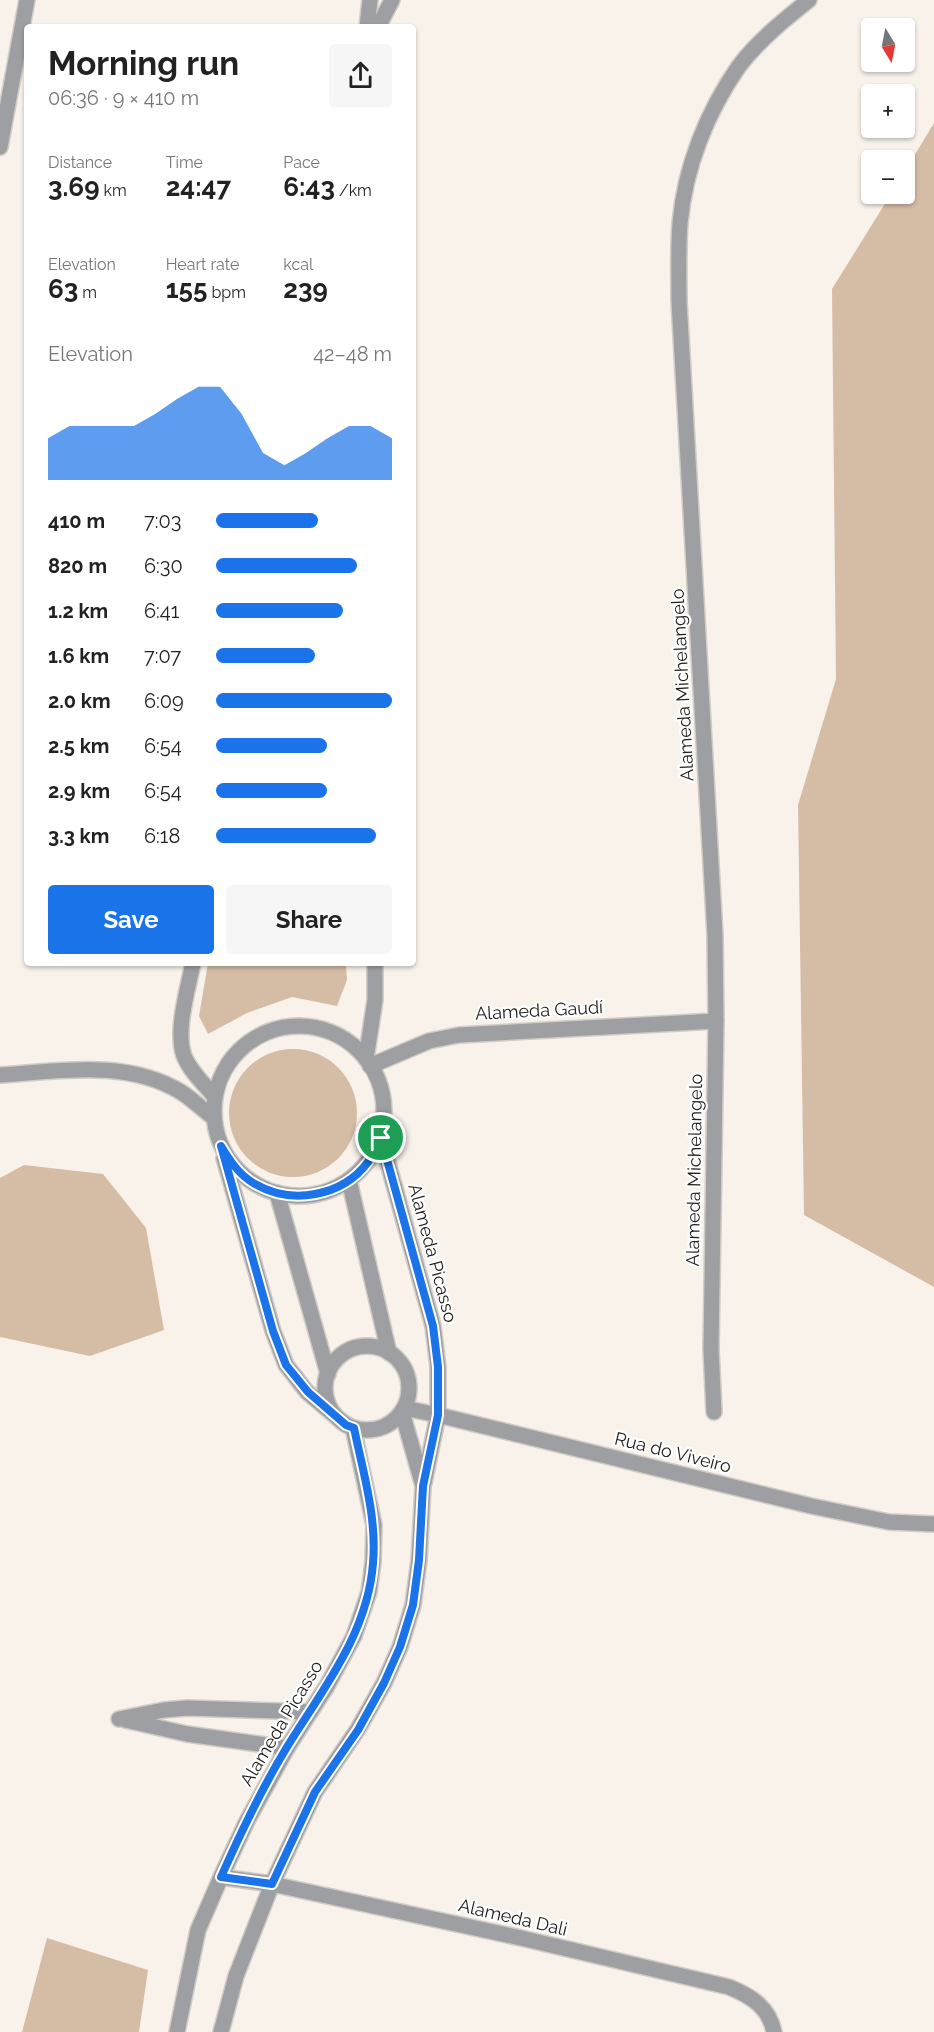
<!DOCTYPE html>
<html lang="en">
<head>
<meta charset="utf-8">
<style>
  :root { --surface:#fff; --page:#f6f6f6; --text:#222; --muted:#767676; --accent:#1a73e8 }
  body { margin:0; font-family:Raleway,sans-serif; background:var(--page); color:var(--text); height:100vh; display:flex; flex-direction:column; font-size:22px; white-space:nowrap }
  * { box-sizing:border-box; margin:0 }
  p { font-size:20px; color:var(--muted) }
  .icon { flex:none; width:33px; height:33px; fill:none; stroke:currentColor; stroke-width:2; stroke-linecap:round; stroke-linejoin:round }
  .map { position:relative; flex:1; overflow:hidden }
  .panel { position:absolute; left:24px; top:24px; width:392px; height:942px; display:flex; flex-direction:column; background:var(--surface); border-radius:6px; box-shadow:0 2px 4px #0004 }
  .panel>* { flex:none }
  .needle { width:39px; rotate:170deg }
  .buttons { position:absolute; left:861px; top:18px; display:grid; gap:12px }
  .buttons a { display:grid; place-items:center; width:54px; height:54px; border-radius:6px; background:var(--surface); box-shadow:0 2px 4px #0004; font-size:30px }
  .pin { position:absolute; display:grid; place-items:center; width:51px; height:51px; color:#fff; margin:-26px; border:3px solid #fff; border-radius:50%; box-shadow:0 2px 6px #0007 }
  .round { display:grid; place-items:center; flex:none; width:63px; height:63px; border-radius:6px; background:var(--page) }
  .headline { display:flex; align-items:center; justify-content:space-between; height:102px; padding:0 24px }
  h1 { font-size:33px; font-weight:700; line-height:45px }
  .metrics { display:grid; grid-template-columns:repeat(3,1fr); gap:9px; height:102px; padding:6px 24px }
  .metrics div { display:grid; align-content:center }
  .metrics b { font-size:26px; font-weight:700 }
  .metrics small { font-size:16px; font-weight:400 }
  .metrics p { font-size:16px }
  .chart { height:168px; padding:12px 24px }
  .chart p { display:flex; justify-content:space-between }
  .chart svg { width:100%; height:108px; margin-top:6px; fill:var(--accent); opacity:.7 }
  .primary-button { display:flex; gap:12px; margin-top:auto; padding:12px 24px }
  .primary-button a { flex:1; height:69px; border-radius:6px; background:var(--accent); color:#fff; font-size:24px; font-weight:700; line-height:69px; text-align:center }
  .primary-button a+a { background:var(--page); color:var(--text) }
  ul { padding:0 24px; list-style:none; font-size:20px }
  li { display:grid; grid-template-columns:96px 72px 1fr; align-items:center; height:45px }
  li i { height:15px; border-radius:8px; background:var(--accent) }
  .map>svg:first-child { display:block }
</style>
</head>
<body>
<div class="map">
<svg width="934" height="2032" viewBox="0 0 934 2032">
  <rect width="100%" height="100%" fill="#f9f2eb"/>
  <g fill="#d5bca5">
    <polygon points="934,123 934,1287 804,1215 798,805 836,679 832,289 891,194 904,194 905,171"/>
    <polygon points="208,963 346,963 347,980 337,1006 292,997 247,1013 208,1034 199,1016"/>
    <circle cx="293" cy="1113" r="64"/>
    <polygon points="24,1165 103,1174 146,1228 164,1330 90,1356 0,1337 0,1178"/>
    <polygon points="47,1938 148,1970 139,2032 22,2032"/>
  </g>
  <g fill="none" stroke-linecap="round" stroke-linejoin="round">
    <defs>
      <g id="lane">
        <polyline points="119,1719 164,1710 187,1708 310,1712"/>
        <polyline points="125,1720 187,1734 287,1748"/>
      </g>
      <g id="street">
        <polyline points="367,27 370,0"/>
        <polyline points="378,27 392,0"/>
        <polyline points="0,147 27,0"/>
        <path d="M193 963C188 989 175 1030 184 1056 190 1071 204 1084 215 1097"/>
        <circle cx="299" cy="1111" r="85"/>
        <polyline points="366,1059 375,1000 375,963"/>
        <polyline points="370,1066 429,1041 459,1035 716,1021"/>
        <path d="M0 1075C60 1071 127 1059 181 1092 192 1099 203 1110 214 1118"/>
        <polyline points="381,1138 433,1326 438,1367 438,1415 424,1483"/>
        <polyline points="224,1158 273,1331 286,1365 307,1392 346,1425"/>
        <polyline points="349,1180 389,1353"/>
        <polyline points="277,1193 328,1374"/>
        <circle cx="367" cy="1388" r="42"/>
        <polyline points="404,1408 438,1415 811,1506 889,1522 934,1524"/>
        <path d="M714 1412 711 1349 716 1021 715 935 679 301C679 275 678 249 680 223 685 167 707 112 739 66 758 41 784 20 809 0"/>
        <path d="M221 1877 272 1884 521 1938 729 1987C751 1996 769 2007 774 2032"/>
        <polyline points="177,2032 198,1930 221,1877 247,1821 287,1748 327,1686 354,1636 369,1592 373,1562 374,1525 353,1428"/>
        <polyline points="221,2032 236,1976 272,1884 315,1792 358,1729 384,1683 400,1647 413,1605 419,1560 423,1486 402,1412"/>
      </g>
    </defs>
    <use href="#lane" stroke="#d2ccc6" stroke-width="18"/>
    <use href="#street" stroke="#d2ccc6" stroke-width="18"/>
    <use href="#lane" stroke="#9d9fa2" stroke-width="15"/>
    <use href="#street" stroke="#9d9fa2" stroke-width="15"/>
  </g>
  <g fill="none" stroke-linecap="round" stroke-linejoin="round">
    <defs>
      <path id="route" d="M381 1138 433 1326 438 1367V1415L423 1486 419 1560 413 1605 400 1647 384 1683 358 1730 315 1792 272 1884 221 1877C241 1832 262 1788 287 1747 323 1689 368 1633 373 1563 377 1517 363 1472 354 1428L346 1425 308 1392 286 1365 273 1331 221 1146C230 1161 239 1175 255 1184 291 1205 342 1197 368 1162 373 1155 377 1146 381 1138Z"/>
    </defs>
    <use href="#route" stroke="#fff" stroke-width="12"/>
    <use href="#route" stroke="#1a73e8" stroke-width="8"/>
  </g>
  <g text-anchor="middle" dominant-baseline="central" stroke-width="4.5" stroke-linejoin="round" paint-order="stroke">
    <g font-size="18" fill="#22201d" stroke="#fff">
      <text transform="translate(682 685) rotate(-93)">Alameda Michelangelo</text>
      <text transform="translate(539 1010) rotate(-3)">Alameda Gaudí</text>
      <text transform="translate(694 1170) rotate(-89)">Alameda Michelangelo</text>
      <text transform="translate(433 1253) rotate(75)">Alameda Picasso</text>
      <text transform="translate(673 1452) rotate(14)">Rua do Viveiro</text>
      <text transform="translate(281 1723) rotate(-59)">Alameda Picasso</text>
      <text transform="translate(513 1917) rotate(13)">Alameda Dali</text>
    </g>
  </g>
</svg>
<div class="buttons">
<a><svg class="needle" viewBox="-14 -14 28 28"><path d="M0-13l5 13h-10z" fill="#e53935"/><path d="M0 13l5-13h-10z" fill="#767676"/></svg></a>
<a>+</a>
<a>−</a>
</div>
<div class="pin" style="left:381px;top:1138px;background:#1e9e55"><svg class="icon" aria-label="arrive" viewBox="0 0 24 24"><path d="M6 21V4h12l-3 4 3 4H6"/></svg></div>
<section class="panel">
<div class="headline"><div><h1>Morning run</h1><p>06:36 · 9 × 410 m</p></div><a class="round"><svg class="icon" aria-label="share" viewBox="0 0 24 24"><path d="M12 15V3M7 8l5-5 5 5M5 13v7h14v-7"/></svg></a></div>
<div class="metrics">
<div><p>Distance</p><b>3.69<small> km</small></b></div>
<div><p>Time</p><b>24:47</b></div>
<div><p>Pace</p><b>6:43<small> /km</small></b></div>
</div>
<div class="metrics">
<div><p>Elevation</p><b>63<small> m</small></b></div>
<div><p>Heart rate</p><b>155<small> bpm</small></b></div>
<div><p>kcal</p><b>239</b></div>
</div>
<div class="chart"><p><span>Elevation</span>42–48 m</p>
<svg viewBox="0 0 160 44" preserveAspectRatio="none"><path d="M0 44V27L10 22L20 22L30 22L40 22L50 17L60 11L70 6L80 6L90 17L100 33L110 38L120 33L130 27L140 22L150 22L160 27V44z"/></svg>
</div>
<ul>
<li><b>410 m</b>7:03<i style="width:58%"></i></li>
<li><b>820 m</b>6:30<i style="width:80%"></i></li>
<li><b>1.2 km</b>6:41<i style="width:72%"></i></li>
<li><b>1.6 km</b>7:07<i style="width:56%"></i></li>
<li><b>2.0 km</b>6:09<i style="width:100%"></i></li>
<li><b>2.5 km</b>6:54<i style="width:63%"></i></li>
<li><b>2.9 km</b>6:54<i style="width:63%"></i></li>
<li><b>3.3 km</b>6:18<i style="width:91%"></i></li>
</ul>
<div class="primary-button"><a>Save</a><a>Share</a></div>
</section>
</div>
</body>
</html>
